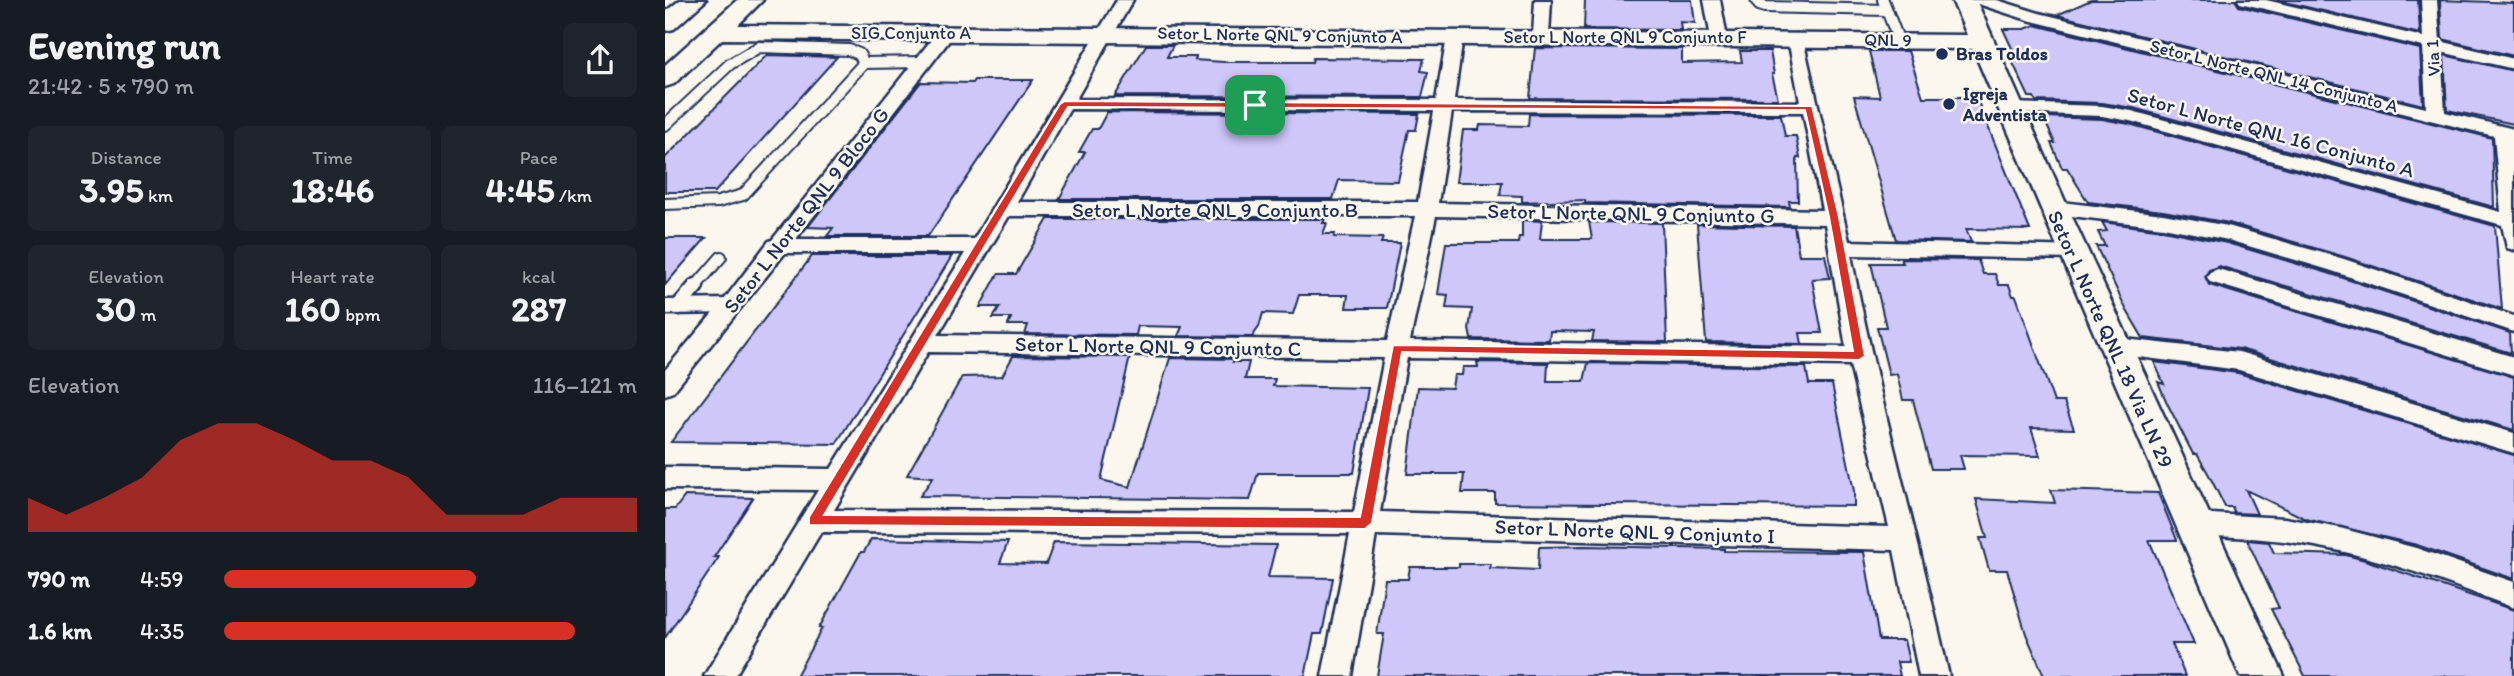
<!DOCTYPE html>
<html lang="en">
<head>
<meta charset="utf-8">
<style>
  :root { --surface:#171b24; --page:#20242c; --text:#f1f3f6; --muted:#9ea1a6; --accent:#d93025 }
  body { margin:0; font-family:Itim,sans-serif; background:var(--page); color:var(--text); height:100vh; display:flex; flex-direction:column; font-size:26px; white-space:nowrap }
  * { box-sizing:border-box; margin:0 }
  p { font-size:23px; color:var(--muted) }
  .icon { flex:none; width:38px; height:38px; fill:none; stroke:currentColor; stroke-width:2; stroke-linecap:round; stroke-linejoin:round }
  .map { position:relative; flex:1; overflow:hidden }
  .side { display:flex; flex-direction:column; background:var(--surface); width:665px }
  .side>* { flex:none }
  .pin { position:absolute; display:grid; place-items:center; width:60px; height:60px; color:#fff; margin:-30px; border-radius:14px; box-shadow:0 4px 10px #0006 }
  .round { display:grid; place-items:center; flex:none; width:74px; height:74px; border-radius:10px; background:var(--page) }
  .headline { display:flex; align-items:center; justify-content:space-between; height:119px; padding:0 28px }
  h1 { font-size:38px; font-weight:700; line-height:52px }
  .metrics { display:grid; grid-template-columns:repeat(3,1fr); gap:10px; height:119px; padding:7px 28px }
  .metrics div { display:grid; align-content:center; border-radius:10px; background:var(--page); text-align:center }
  .metrics b { font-size:35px; font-weight:700 }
  .metrics small { font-size:19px; font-weight:400 }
  .metrics p { font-size:19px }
  .chart { height:196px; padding:14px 28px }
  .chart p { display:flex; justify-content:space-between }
  .chart svg { width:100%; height:126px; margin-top:7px; fill:var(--accent); opacity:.7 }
  ul { padding:0 28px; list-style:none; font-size:23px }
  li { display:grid; grid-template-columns:112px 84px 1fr; align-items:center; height:52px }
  li i { height:18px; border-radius:9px; background:var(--accent) }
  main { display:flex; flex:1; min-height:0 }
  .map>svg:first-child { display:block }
</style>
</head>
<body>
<main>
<section class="side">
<div class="headline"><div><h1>Evening run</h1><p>21:42 · 5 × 790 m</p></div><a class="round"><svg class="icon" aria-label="share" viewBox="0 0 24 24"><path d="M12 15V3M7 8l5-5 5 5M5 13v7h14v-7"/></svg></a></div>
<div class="metrics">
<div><p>Distance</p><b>3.95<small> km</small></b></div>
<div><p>Time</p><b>18:46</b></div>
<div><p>Pace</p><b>4:45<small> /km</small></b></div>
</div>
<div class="metrics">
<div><p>Elevation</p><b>30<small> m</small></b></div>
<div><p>Heart rate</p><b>160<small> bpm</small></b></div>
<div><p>kcal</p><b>287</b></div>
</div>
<div class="chart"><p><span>Elevation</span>116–121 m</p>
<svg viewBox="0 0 160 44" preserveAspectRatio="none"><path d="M0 44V32L10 38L20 32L30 25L40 12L50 6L60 6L70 12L80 19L90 19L100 25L110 38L120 38L130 38L140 32L150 32L160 32V44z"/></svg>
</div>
<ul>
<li><b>790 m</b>4:59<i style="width:61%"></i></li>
<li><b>1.6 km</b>4:35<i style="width:85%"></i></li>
</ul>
</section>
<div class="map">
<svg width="1849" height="676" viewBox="0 0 1849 676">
  <rect width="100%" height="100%" fill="#fbf7ec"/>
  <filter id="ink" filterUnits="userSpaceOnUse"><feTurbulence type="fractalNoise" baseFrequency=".0143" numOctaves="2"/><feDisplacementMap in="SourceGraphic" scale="14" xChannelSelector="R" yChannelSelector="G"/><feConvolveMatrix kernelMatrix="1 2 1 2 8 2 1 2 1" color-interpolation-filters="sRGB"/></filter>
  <g filter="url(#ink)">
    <g fill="#cfc6f9" stroke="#1b2f5e" stroke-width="2">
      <polygon points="920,0 1027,0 1030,23 1015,22 1016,30 919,29"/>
      <polygon points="1426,0 1570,0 1574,6 1755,49 1758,105 1392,15"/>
      <polygon points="1612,0 1753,0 1755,34"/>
      <polygon points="1775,0 1849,3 1849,56 1777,39"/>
      <polygon points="1370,25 1827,138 1829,207 1468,108 1437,103 1371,101 1369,97 1364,97 1347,61 1353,61 1338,29 1360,29"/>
      <polygon points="481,45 508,45 502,57 531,57 530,60 558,62 647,62 648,58 759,59 756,71 763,72 757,97 450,96"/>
      <polygon points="870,48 1017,49 1017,63 1077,62 1075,51 1105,51 1109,74 1107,74 1113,99 865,98"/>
      <polygon points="1204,51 1243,51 1258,97 1311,97 1365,230 1301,229 1306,242 1231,240 1189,96 1215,97"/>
      <polygon points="102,55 172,57 50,192 0,192 0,158"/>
      <polygon points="1779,55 1849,71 1849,124 1782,110"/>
      <polygon points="309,80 368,80 263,236 162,236 168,228 143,227 256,82 307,83"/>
      <polygon points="442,112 754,114 751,130 744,130 733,181 674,180 668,199 394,199 420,152 414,152 427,129 433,129"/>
      <polygon points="864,114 1116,115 1120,136 1131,136 1135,158 1132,158 1133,201 1124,201 1125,207 920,203 920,200 857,202 857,196 835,195 837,182 791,182 798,130 814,130 815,125 863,126"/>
      <polygon points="1378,117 1437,119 1464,124 1830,226 1837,309 1680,257 1564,223 1498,211 1423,202 1402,168 1397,168 1386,143 1390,143"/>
      <polygon points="383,219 660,219 658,223 662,223 658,234 670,234 669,237 718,238 716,243 735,243 722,308 681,308 683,295 634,295 628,314 598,313 594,327 587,337 513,336 517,327 473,326 471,335 360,334 363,325 343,325 346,318 328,318 335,307 315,307 333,274 351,274"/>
      <polygon points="857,220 877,221 875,239 927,239 924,222 997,223 1002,342 927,341 929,332 885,331 884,340 806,339 804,329 807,309 781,308 783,295 773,294 781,243 853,243 854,237 857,237"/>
      <polygon points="1437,222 1498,230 1562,243 1663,273 1845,333 1846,353 1554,266 1544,270 1540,276 1544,285 1849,377 1849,430 1575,349 1478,338 1461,309 1431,246 1440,246 1433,232 1442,231"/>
      <polygon points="1032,224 1129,226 1134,255 1160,255 1165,278 1147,279 1157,333 1135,333 1137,344 1041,342"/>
      <polygon points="0,238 41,238 0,285"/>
      <polygon points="147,256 287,256 171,444 6,442"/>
      <polygon points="1236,259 1313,260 1318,274 1330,274 1334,285 1344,285 1348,296 1351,296 1389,402 1399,402 1409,429 1366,428 1375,456 1295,455 1299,469 1266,469 1248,400 1238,400 1232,374 1224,375 1212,327 1221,327 1206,263 1238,263"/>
      <polygon points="348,356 465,357 436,480 465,487 505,358 570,359 568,362 584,362 580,379 610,379 608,386 703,388 689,473 593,473 585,500 255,496 268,477 242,475 297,377 337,376"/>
      <polygon points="812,362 883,363 882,381 919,381 923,363 1141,367 1144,384 1167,384 1189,491 1189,506 830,503 830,493 797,493 799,474 742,474 753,387 787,388 789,375 797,375 798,367 813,367"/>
      <polygon points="1489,362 1573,373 1849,455 1849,579 1752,545 1641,519 1581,490 1592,514 1569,513 1567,507 1560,507 1544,475 1532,454 1528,454 1502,403 1493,382 1499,384"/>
      <polygon points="1386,490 1493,493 1512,540 1484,540 1529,644 1507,644 1520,676 1379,676 1361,634 1342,570 1324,570 1315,538 1322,538 1311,499 1390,503"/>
      <polygon points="20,496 88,498 49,557 54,557 0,638 0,509 10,509"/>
      <polygon points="206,539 343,542 335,563 381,564 389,542 611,545 603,577 668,578 657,634 649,634 640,676 131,676 157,628 154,628 196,552 199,552"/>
      <polygon points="1582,540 1604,542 1609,553 1681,555 1700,560 1849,610 1849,676 1640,676 1606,609 1614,608"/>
      <polygon points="920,546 1059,549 1059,551 1199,552 1214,640 1239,640 1244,662 1232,662 1235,676 712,676 719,634 712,634 720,579 743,579 745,567 794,567 794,564 826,564 825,568 873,570 874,547"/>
    </g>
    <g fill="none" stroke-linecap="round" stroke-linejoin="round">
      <defs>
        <g id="lane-far1">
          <polyline points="1091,0 1094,5 1100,7 1221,10"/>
          <polyline points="1218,0 1233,39"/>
          <polyline points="199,63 258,62"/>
          <polyline points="0,125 65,64 94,47 184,50 194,54 199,63"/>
          <polyline points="0,204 53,202 78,195 199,63"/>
          <polyline points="30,287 56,257"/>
        </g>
        <g id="lane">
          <polyline points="0,307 67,306"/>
          <polyline points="13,307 31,286"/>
        </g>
        <g id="street">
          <path d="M452 0H468L411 99 771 100 782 37 790 32 798 37 789 100 1135 102 1123 39 1131 34 1137 35 1184 241 1416 247 1420 252 1416 257 1409 259 1186 255C1213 397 1253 535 1284 676H1254L1229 550 711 535 687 676H657L685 534 156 532 70 676H39L153 490 0 489V467L166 469 300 253H120L8 392 0 395V370L59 300 104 241 107 240 275 29H287L289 33 287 37 131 239H309ZM405 109 769 111 753 202H352ZM787 111 1138 112 1157 210 773 203ZM344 216H750L722 341 273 335ZM771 216 1160 224 1181 347 745 341ZM263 352 719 358 689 512 169 510ZM742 358 1185 365 1224 527 715 512Z"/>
          <polygon points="870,0 886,0 884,36 876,41 868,36"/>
          <polygon points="1039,0 1055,0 1062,38 1060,42 1054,43 1046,38"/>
          <polygon points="1308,0 1332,0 1374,13 1761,108 1758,47 1575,3 1573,0 1601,0 1758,37 1756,0 1772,0 1775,41 1849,59 1849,69 1776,52 1780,112 1849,129 1849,250 1842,248 1837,225 1465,121 1437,116 1347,113 1338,108 1347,103 1437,106 1467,111 1836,212 1829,136 1363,20 1310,3"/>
          <polygon points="1388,201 1498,214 1563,226 1679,259 1849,316 1849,332 1664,270 1563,240 1498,227 1381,213 1378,208 1381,203"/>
          <polygon points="1553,269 1849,357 1849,375 1545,282 1542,277 1545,272"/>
          <polygon points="1451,338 1574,352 1849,433 1849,453 1574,370 1443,353 1440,347 1443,341"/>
          <path d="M1527 513 1620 518 1675 528 1751 548 1849 582V608C1784 583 1718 558 1650 546 1609 538 1568 537 1527 535L1518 532 1514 524 1518 516Z"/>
        </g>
        <g id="secondary">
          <polygon points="15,0 41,0 9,29 0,31 0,12"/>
          <polygon points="72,0 98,0 73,25 1302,35 1287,0 1311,0 1403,208 1619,676 1575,676 1308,49 57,39 9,84 0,87 0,65"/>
        </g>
      </defs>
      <use href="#lane-far1" stroke="#1b2f5e" stroke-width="14"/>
      <use href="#lane" stroke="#1b2f5e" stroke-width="19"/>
      <use href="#street" stroke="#1b2f5e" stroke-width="5"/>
      <use href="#secondary" stroke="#1b2f5e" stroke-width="5"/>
      <use href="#lane-far1" stroke="#fbf7ec" stroke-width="10"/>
      <use href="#lane" stroke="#fbf7ec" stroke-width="14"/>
      <use href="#street" fill="#fbf7ec" fill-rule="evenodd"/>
      <use href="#secondary" fill="#fbf7ec" fill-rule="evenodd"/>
    </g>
  </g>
  <path fill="#d93025" stroke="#fff" stroke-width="2" fill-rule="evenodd" d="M400 101 1147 106 1174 217 1200 356 1194 360 737 352 707 523 700 529 144 525V517L395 104ZM403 107 1140 110 1164 217 1188 351 728 345 695 517 159 515Z"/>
  <g fill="#1b2f5e" stroke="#fbf7ec" stroke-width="2.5">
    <circle cx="1277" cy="54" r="7"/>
    <circle cx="1284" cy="104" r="7"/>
  </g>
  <g text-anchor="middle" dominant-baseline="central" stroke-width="5" stroke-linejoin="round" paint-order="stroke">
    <g font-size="18" fill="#1b2f5e" stroke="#fbf7ec">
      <text x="246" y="33">SIG Conjunto A</text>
      <text transform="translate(615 35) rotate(1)">Setor L Norte QNL 9 Conjunto A</text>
      <text x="960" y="37">Setor L Norte QNL 9 Conjunto F</text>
      <text transform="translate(1223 40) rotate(1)">QNL 9</text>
      <text transform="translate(1768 58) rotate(-93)">Via 1</text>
      <text transform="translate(1609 76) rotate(14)">Setor L Norte QNL 14 Conjunto A</text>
    </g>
    <g font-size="18" font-weight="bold" fill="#1b2f5e" stroke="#fbf7ec" text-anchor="start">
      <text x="1291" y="54">Bras Toldos</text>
      <text x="1298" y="94">Igreja<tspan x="1298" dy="21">Adventista</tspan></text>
    </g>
    <g font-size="21" fill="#1b2f5e" stroke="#fbf7ec">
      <text transform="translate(1606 132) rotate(15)">Setor L Norte QNL 16 Conjunto A</text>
      <text x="550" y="209">Setor L Norte QNL 9 Conjunto B</text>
      <text transform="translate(141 210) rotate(-52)">Setor L Norte QNL 9 Bloco G</text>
      <text transform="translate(966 213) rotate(1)">Setor L Norte QNL 9 Conjunto G</text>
      <text transform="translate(1446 339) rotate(66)">Setor L Norte QNL 18 Via LN 29</text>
      <text transform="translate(493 346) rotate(1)">Setor L Norte QNL 9 Conjunto C</text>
      <text transform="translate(970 531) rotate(2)">Setor L Norte QNL 9 Conjunto I</text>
    </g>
  </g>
</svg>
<div class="pin" style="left:590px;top:105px;background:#1e9e55"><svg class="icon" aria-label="arrive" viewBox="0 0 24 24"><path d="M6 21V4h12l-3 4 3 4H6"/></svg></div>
</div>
</main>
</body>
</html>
